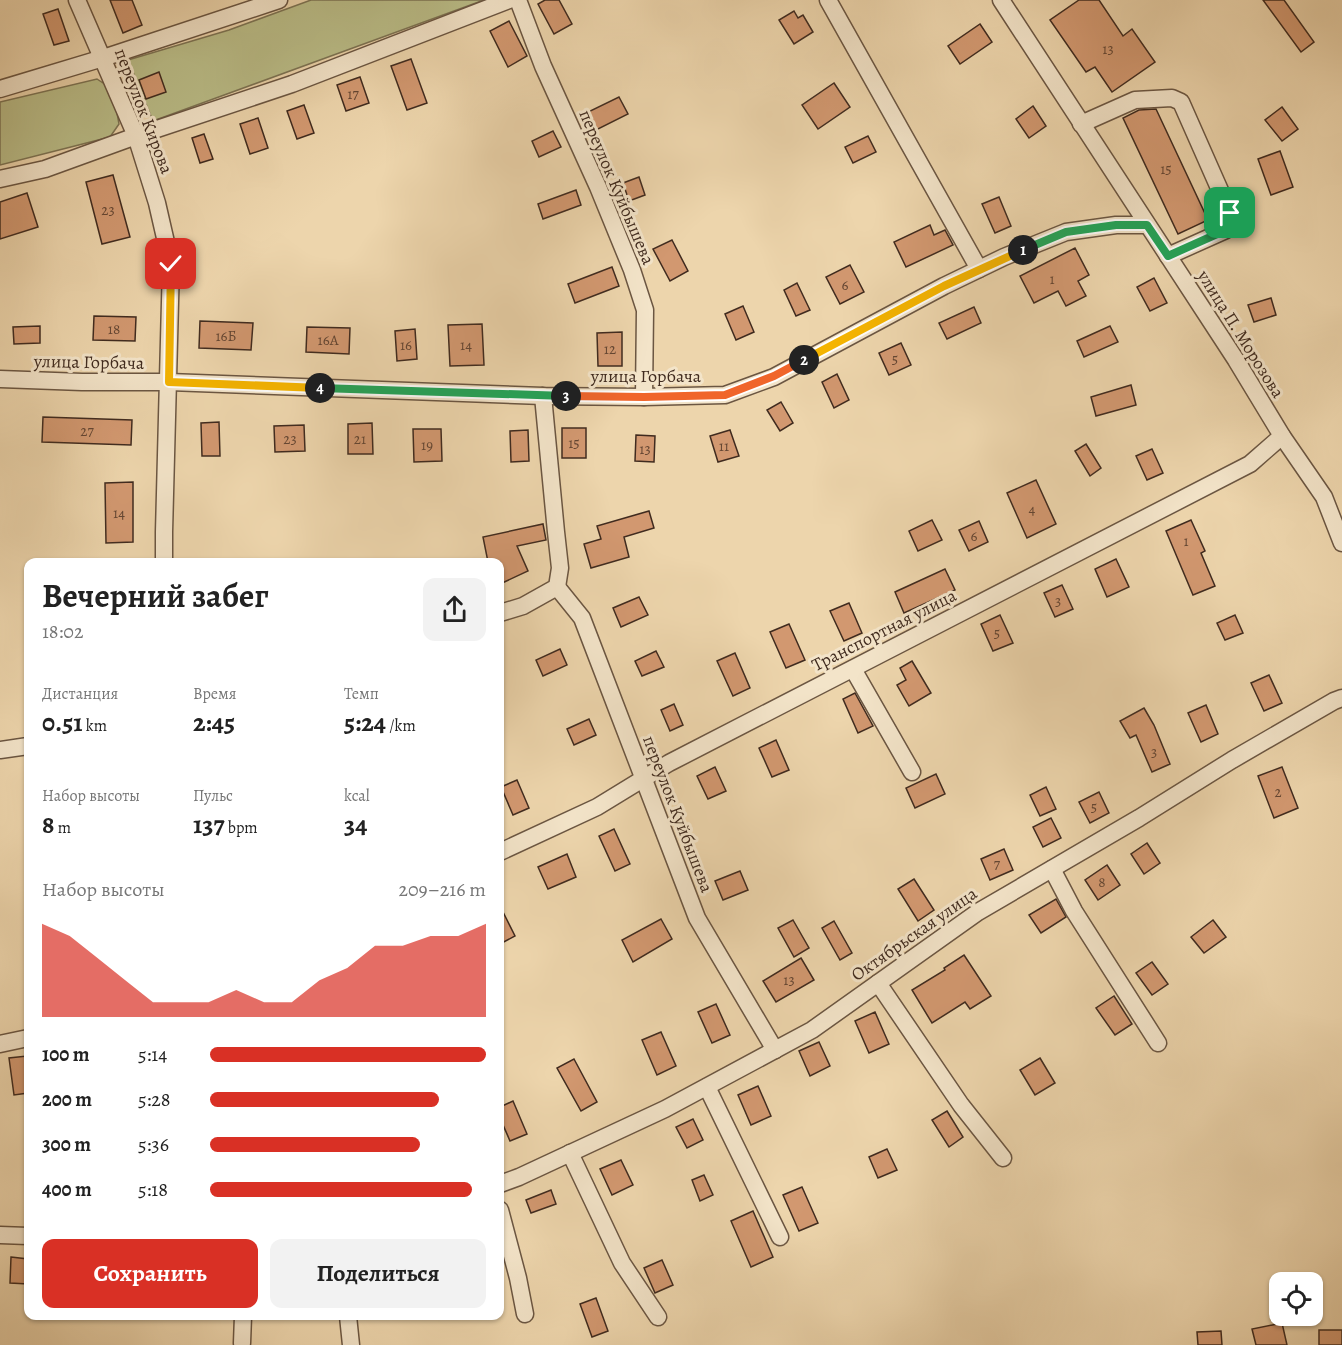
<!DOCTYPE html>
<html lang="ru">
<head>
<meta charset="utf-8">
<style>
  :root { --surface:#fff; --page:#f2f2f2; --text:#222; --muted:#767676; --accent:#d93025 }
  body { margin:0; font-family:Alegreya,serif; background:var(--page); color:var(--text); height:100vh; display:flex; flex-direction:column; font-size:22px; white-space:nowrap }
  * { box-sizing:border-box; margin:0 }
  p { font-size:20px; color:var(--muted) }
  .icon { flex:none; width:33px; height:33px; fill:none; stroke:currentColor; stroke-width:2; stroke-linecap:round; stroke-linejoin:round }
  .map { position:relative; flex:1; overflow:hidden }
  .sheet { position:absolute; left:24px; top:558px; width:480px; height:762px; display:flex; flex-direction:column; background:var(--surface); border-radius:12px; box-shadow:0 2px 4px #0004 }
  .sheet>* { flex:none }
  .tools { position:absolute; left:1269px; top:1272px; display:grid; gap:12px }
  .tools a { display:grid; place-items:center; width:54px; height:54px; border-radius:12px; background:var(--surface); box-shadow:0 2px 4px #0004; font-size:30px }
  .pin { position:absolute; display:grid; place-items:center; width:51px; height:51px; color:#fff; margin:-26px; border-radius:12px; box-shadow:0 3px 9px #0006 }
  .km { position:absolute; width:30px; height:30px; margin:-15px; border-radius:50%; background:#222; color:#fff; font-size:16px; line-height:30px; text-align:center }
  .round { display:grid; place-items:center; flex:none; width:63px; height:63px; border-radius:12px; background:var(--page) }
  .headline { display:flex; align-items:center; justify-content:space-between; height:102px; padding:0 18px }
  h1 { font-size:33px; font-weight:700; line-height:45px }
  .metrics { display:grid; grid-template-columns:repeat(3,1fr); gap:9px; height:102px; padding:6px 18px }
  .metrics div { display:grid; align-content:center }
  .metrics b { font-size:26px; font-weight:700 }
  .metrics small { font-size:16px; font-weight:400 }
  .metrics p { font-size:16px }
  .chart { height:168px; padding:12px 18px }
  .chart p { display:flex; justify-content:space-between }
  .chart svg { width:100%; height:108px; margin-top:6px; fill:var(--accent); opacity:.7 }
  .button { display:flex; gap:12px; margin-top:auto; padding:12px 18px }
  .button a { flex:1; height:69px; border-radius:12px; background:var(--accent); color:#fff; font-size:24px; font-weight:700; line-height:69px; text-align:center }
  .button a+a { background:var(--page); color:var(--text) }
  ul { padding:0 18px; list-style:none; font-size:20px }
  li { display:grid; grid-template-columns:96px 72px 1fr; align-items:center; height:45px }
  li i { height:15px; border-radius:8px; background:var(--accent) }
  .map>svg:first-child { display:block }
</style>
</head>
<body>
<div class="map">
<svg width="1342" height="1345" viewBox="0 0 1342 1345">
  <rect width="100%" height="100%" fill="#edd5ac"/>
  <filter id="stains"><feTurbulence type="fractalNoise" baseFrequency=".00333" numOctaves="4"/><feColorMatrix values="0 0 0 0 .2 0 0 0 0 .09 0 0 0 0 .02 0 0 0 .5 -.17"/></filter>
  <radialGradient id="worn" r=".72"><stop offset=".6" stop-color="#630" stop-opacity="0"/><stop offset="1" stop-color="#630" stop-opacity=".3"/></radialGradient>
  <g fill="#babd88" stroke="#7d7454" stroke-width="1.5">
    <polygon points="311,0 484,0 153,121 128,60 229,30"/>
    <polygon points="97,79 109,87 116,107 119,124 110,137 0,165 0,102"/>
  </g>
  <g fill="#d29870" stroke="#402b1f" stroke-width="1.5">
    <polygon points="110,0 132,0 142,25 123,33"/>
    <polygon points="545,0 559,0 572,24 554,34 538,4"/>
    <polygon points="1079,0 1099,0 1123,36 1132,29 1155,62 1112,92 1095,67 1086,72 1050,20"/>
    <polygon points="1263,0 1284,0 1314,42 1301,52"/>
    <polygon points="58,9 69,41 54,45 43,14"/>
    <polygon points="794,11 798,18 803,15 813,32 794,44 779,20"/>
    <polygon points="509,21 527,56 508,67 490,31"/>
    <polygon points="980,24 992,42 960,64 948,46"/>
    <polygon points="411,59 427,103 407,110 391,66"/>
    <polygon points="159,72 166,92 146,99 139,80"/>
    <polygon points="360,77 369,103 346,111 337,85"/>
    <polygon points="834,83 850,107 818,129 802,105"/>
    <polygon points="619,97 628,114 594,131 586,113"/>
    <polygon points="304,105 314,133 297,139 287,111"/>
    <polygon points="1033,106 1046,126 1029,138 1016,119"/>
    <polygon points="1282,107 1298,129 1282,141 1265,120"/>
    <polygon points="1156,109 1208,220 1178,234 1123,118 1139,110"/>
    <polygon points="258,118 268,148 250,154 240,124"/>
    <polygon points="553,131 561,147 539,157 532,141"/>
    <polygon points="204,134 213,159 200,163 192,138"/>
    <polygon points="868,136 876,152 853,163 845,147"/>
    <polygon points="1280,151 1293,187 1271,195 1258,159"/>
    <polygon points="113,175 130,237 102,244 86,182"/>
    <polygon points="639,177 645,195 629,201 623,183"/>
    <polygon points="576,190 581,205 543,219 538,204"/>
    <polygon points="27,193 38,227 0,239 0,202"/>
    <polygon points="999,197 1011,226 995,233 982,204"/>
    <polygon points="930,225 934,235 945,230 953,245 906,267 894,242"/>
    <polygon points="672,240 688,271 670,281 653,249"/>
    <polygon points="1075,248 1089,275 1078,281 1086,296 1066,306 1058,291 1034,303 1020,276"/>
    <polygon points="850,265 864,292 840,304 826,277"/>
    <polygon points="612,267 619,286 575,303 568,284"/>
    <polygon points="1154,278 1167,303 1150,311 1137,287"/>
    <polygon points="797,283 810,310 796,316 784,290"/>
    <polygon points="1271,298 1276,315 1254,322 1248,305"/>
    <polygon points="743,306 754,332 736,340 725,314"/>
    <polygon points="974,307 981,323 947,339 939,323"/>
    <polygon points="94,316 136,317 135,341 93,340"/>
    <polygon points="200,321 253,323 251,350 199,348"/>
    <polygon points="482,324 484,365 450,366 448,325"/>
    <polygon points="40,326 40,343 14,344 13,327"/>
    <polygon points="1110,326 1118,342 1084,357 1077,341"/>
    <polygon points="307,327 350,328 349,354 306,352"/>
    <polygon points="415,329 417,359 397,361 395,331"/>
    <polygon points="622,332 622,366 598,366 597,333"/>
    <polygon points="901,343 911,365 889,375 879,353"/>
    <polygon points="837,374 849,400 834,408 822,382"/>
    <polygon points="1131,385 1136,405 1096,416 1091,397"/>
    <polygon points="781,402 793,423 780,431 767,410"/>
    <polygon points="43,417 132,420 131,445 42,442"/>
    <polygon points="219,422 220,456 202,456 201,423"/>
    <polygon points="372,423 373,454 348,454 348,424"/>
    <polygon points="304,425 305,451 275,452 274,426"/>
    <rect x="562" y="428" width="24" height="30"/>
    <polygon points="413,429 441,429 442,461 414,462"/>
    <polygon points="528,430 529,461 511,462 510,431"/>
    <polygon points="730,430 739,456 718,462 710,436"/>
    <polygon points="636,435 655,436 654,462 635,461"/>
    <polygon points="1086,444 1101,468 1090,476 1075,451"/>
    <polygon points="1152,449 1163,473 1147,480 1136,456"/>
    <polygon points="1036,480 1056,524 1027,538 1007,493"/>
    <polygon points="133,482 133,542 106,543 105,483"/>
    <polygon points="649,511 654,528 624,537 629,557 591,568 584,544 601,539 597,526"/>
    <polygon points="932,520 942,540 918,551 909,531"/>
    <polygon points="1191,520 1205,551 1201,553 1215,586 1193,595 1166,531"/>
    <polygon points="979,521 988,542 969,551 959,530"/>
    <polygon points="543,524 546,540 517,546 528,571 500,584 500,562 488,562 483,537"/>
    <polygon points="1116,559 1129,587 1107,597 1095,569"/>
    <polygon points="945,569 955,590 904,613 895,592"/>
    <polygon points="1062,585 1073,609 1055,617 1044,593"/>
    <polygon points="639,597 648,615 621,627 613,608"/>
    <polygon points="849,603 862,633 844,641 830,611"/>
    <polygon points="1000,615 1013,643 993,651 981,624"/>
    <polygon points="1235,615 1243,633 1225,640 1217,623"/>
    <polygon points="789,624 805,660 786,668 770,632"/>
    <polygon points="560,649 567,665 543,676 536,660"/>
    <polygon points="656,651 664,667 642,676 635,661"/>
    <polygon points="735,653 750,688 733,696 717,661"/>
    <polygon points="912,661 931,693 909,706 897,685 906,680 900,668"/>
    <polygon points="1269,675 1282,703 1264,711 1251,683"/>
    <polygon points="855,693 873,726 858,733 843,699"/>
    <polygon points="674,704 683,725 670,731 661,710"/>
    <polygon points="1206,705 1218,734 1201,742 1188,713"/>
    <polygon points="1144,708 1154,725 1170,764 1152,772 1136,735 1130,738 1120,721"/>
    <polygon points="589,719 596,735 574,745 567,729"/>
    <polygon points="776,740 789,770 772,777 759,748"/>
    <polygon points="715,767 726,791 708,799 697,776"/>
    <polygon points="1282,767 1298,808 1274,818 1258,776"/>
    <polygon points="936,774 945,794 915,808 906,788"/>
    <polygon points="517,780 529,808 513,815 501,787"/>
    <polygon points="1046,787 1056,809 1040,816 1030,795"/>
    <polygon points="1099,792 1109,813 1090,823 1079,802"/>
    <polygon points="1051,818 1061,838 1043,847 1033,827"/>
    <polygon points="614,829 630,864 615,871 599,836"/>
    <polygon points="1147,843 1160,863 1144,874 1131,854"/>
    <polygon points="1004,849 1013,870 990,880 981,859"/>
    <polygon points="567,854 576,877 548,889 538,867"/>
    <polygon points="1107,865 1120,885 1098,900 1085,880"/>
    <polygon points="740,871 748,890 723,900 715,881"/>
    <polygon points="914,879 934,910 918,921 898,889"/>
    <polygon points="1056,899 1066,917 1041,933 1029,915"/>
    <polygon points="500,906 515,936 500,944"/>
    <polygon points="661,919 672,939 633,962 622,940"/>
    <polygon points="793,920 809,948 794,957 778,928"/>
    <polygon points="1213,920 1226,937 1204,953 1191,937"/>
    <polygon points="834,921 852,953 840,960 822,928"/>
    <polygon points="964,955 991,996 970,1009 965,1002 932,1023 912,990 945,970 944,968"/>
    <polygon points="801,958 814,980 776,1002 763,981"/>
    <polygon points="1152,962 1168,984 1152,995 1136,973"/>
    <polygon points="1114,996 1132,1024 1115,1035 1096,1008"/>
    <polygon points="716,1004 730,1035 712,1043 698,1012"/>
    <polygon points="875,1012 889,1044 869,1053 855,1021"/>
    <polygon points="661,1032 676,1066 657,1075 642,1040"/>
    <polygon points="819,1042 830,1066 810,1076 799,1051"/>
    <polygon points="27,1056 28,1069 28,1093 14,1095 9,1058"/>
    <polygon points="1040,1058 1055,1083 1035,1095 1020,1070"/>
    <polygon points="574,1059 597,1102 581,1111 557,1068"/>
    <polygon points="758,1086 771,1116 751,1125 738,1095"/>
    <polygon points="513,1101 527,1134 510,1141 500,1118 500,1107"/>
    <polygon points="947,1111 963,1137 949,1147 932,1120"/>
    <polygon points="693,1119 703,1140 687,1148 676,1127"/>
    <polygon points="887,1149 897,1170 878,1178 869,1157"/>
    <polygon points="621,1160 633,1185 612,1195 600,1169"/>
    <polygon points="704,1175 713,1195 700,1201 692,1180"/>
    <polygon points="802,1187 818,1223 799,1231 783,1195"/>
    <polygon points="551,1190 556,1204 531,1213 526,1200"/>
    <polygon points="753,1211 773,1257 751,1267 731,1221"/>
    <polygon points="11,1257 28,1259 28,1284 10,1283"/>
    <polygon points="662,1260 673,1285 655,1293 644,1268"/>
    <polygon points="596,1298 608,1331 592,1337 580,1304"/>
    <polygon points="1282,1323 1287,1345 1256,1345 1252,1329"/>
    <rect x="1319" y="1330" width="23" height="15"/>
    <polygon points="1221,1331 1222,1345 1198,1345 1197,1332"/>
  </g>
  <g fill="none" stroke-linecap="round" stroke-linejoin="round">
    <defs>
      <g id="minor">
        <polyline points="77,0 136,136 157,203 171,264 164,532 164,562"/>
        <polyline points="518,0 543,66 598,187 632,270 645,310 644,397"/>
        <polyline points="828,0 979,269"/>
        <polyline points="1001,0 1236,360 1282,436 1324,497 1342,543"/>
        <polyline points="0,89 103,58 279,0"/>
        <polyline points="1081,124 1135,100 1172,98 1181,102 1230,213 1226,230 1168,256"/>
        <polyline points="0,179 45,169 136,136 292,84 509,0"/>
        <polyline points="0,379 82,382 169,382 543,396 644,397 725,395 774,377 944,286 1004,257 1066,232 1116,225 1147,225"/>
        <polyline points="557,587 582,618 697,918 775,1050"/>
        <polyline points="500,613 523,606 557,587 560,568 556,532 543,396"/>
        <polyline points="853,669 912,772"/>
        <polyline points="0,750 28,746"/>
        <polyline points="500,852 597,807 669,763 1250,464 1282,436"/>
        <polyline points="1052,869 1074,911 1158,1043"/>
        <polyline points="878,983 961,1105 1003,1158"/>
        <polyline points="0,1044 28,1038"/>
        <polyline points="707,1087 780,1237"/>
        <polyline points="570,1153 622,1263 658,1317"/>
        <polyline points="500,1184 519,1177 665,1109 812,1030 978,912 1139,818 1232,760 1334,701 1342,698"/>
        <polyline points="500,1210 518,1278 525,1314"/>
        <polyline points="0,1235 28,1236"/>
        <polyline points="348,1316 351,1345"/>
        <polyline points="242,1343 243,1316"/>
      </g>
    </defs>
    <use href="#minor" stroke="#6b5642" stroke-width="19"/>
    <use href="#minor" stroke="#f3e4c9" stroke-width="16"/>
  </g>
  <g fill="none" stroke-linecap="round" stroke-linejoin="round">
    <defs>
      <polyline id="split-1" points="1023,250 1066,232 1116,225 1147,225 1168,256 1226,230 1230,213"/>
      <polyline id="split-2" points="804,360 944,286 1023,250"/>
      <polyline id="split-3" points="566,396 644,397 725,395 774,376 804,360"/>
      <polyline id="split-4" points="320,388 566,396"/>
      <polyline id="split-5" points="171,264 169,382 320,388"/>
    </defs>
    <use href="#split-1" stroke="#fff" stroke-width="12"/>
    <use href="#split-2" stroke="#fff" stroke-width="12"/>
    <use href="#split-3" stroke="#fff" stroke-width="12"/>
    <use href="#split-4" stroke="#fff" stroke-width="12"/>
    <use href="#split-5" stroke="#fff" stroke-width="12"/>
    <use href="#split-1" stroke="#22a559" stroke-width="8"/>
    <use href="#split-2" stroke="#f5b400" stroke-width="8"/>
    <use href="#split-3" stroke="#f0652b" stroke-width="8"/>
    <use href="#split-4" stroke="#22a559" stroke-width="8"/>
    <use href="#split-5" stroke="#f5b400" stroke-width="8"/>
  </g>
  <g text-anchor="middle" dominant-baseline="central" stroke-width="6" stroke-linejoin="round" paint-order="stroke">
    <g font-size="15" fill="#644633">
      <text x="1108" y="49">13</text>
      <text x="353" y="94">17</text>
      <text x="1166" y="169">15</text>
      <text x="108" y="210">23</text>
      <text x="1052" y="279">1</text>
      <text x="845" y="285">6</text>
      <text x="114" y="329">18</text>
      <text x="226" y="336">16Б</text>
      <text x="328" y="340">16А</text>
      <text x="406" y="345">16</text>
      <text x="466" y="345">14</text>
      <text x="610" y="349">12</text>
      <text x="895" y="359">5</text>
      <text x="87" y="431">27</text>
      <text x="290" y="439">23</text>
      <text x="360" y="439">21</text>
      <text x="574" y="443">15</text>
      <text x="427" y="445">19</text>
      <text x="724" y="446">11</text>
      <text x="645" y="449">13</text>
      <text x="1032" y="509">4</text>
      <text x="119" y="513">14</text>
      <text x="974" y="536">6</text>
      <text x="1186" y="541">1</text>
      <text x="1058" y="601">3</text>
      <text x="997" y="633">5</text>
      <text x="1154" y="752">3</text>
      <text x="1278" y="792">2</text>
      <text x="1094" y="807">5</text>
      <text x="997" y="864">7</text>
      <text x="1102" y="882">8</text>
      <text x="789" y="980">13</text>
    </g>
    <g font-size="18" fill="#402b1f" stroke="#f3e4c9">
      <text transform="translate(144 111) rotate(69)">переулок Кирова</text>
      <text transform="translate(617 187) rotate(67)">переулок Куйбышева</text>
      <text transform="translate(1241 334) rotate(58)">улица П. Морозова</text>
      <text transform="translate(89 362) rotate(1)">улица Горбача</text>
      <text x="646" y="376">улица Горбача</text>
      <text transform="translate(884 630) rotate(-27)">Транспортная улица</text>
      <text transform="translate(678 814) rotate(69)">переулок Куйбышева</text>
      <text transform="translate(914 934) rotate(-35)">Октябрьская улица</text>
    </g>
  </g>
  <rect width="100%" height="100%" filter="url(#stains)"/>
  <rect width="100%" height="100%" fill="url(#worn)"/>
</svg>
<div class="tools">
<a><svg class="icon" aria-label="locate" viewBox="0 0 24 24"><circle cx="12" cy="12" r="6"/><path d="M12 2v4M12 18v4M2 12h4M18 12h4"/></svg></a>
</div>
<div class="pin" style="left:1230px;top:213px;background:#1e9e55"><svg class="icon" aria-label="arrive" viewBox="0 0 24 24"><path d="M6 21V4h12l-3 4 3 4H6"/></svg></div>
<div class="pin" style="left:171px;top:264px;background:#d93025"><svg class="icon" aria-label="check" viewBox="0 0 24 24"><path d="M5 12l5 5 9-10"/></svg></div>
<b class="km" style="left:1023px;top:250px">1</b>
<b class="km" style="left:804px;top:360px">2</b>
<b class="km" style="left:566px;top:396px">3</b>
<b class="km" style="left:320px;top:388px">4</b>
<section class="sheet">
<div class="headline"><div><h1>Вечерний забег</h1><p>18:02</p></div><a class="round"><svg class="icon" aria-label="share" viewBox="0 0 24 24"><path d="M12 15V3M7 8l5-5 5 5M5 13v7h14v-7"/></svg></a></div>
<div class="metrics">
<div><p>Дистанция</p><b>0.51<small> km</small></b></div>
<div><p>Время</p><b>2:45</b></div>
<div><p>Темп</p><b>5:24<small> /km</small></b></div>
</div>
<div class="metrics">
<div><p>Набор высоты</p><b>8<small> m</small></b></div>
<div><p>Пульс</p><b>137<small> bpm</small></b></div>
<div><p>kcal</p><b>34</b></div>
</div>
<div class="chart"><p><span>Набор высоты</span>209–216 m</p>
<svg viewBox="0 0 160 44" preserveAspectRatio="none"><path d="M0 44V6L10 11L20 20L30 29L40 38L50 38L60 38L70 33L80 38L90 38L100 29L110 24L120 15L130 15L140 11L150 11L160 6V44z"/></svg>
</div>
<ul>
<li><b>100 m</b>5:14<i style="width:100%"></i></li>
<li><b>200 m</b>5:28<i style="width:83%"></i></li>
<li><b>300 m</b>5:36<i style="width:76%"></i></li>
<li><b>400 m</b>5:18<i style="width:95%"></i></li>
</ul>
<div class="button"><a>Сохранить</a><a>Поделиться</a></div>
</section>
</div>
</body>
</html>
